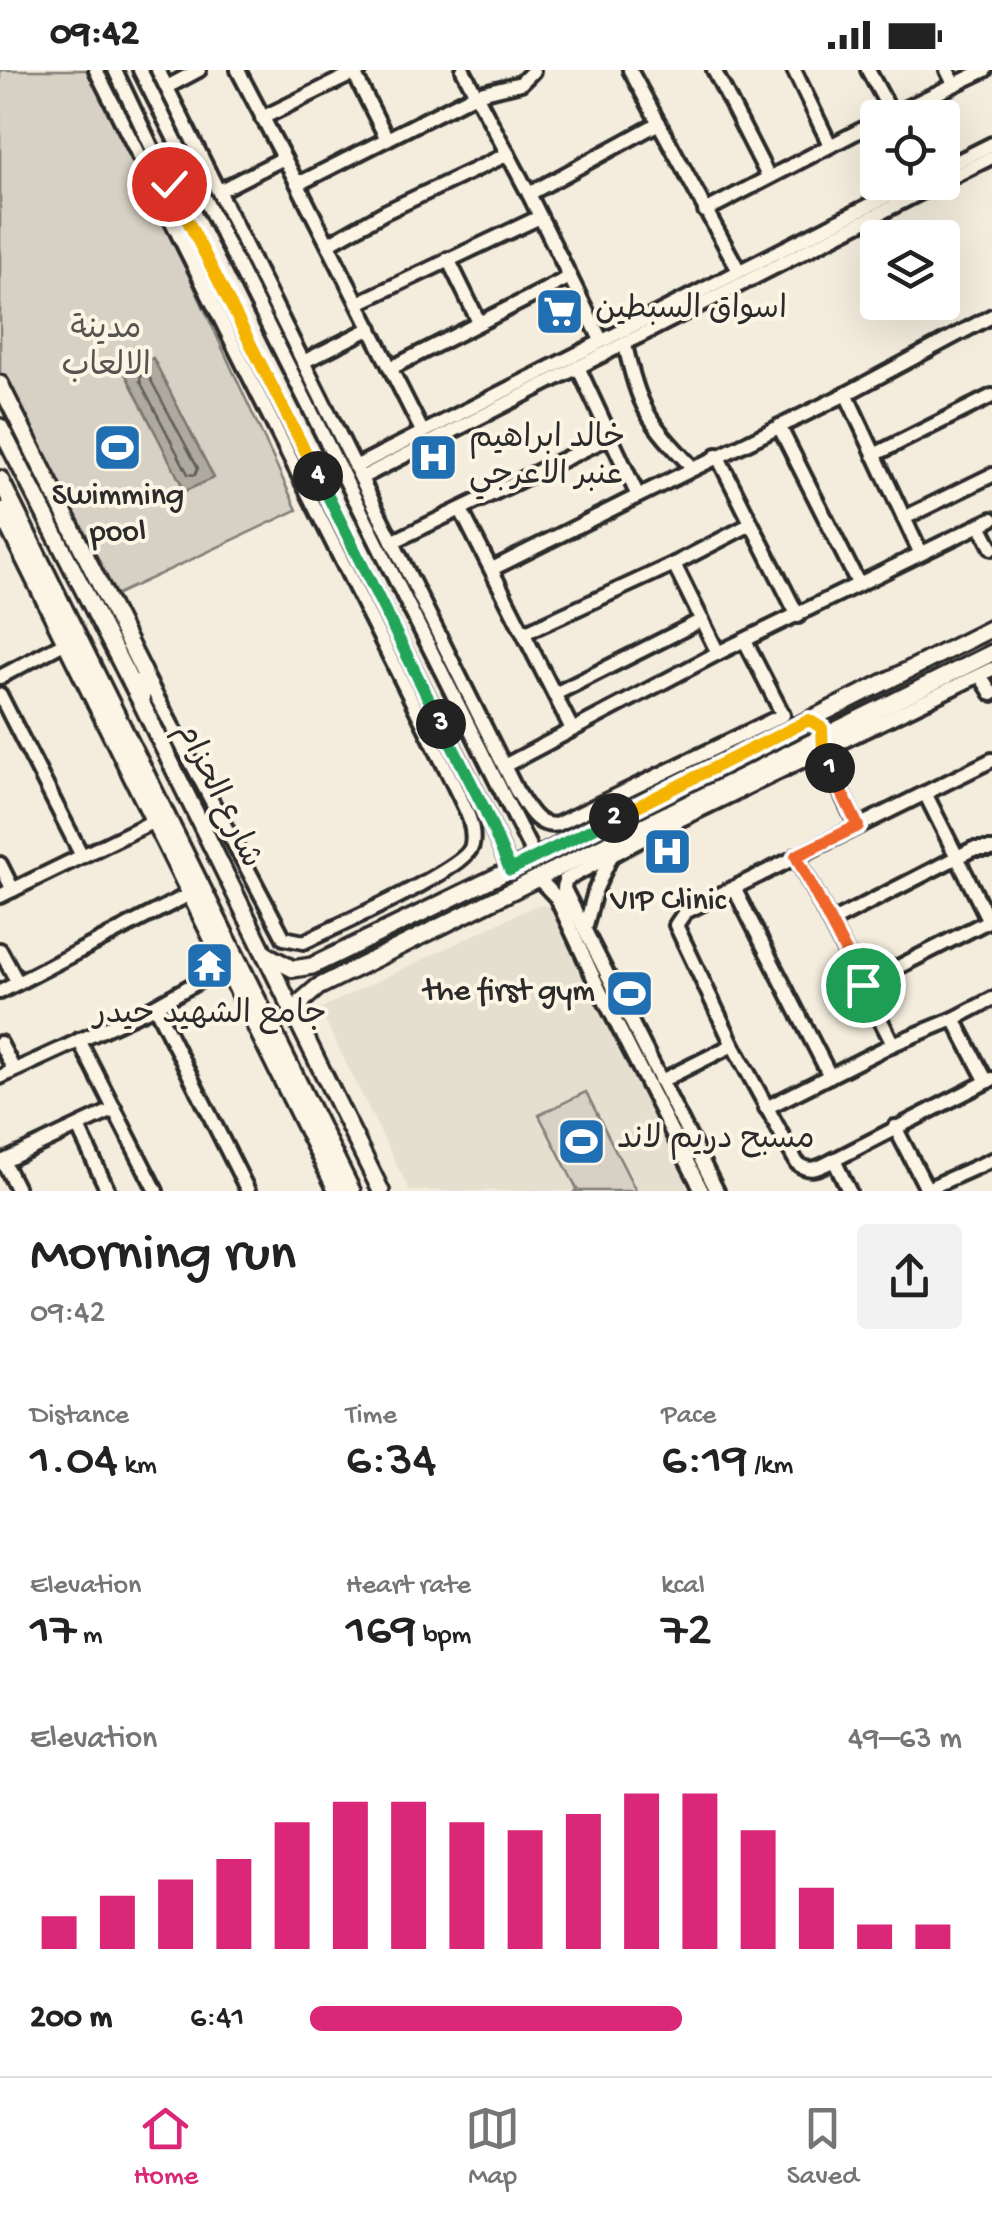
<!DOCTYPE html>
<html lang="en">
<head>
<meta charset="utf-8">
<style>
  :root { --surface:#fff; --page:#f2f2f2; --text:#222; --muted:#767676; --line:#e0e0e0; --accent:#db2777 }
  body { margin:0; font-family:"Gochi Hand","Playpen Sans Arabic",sans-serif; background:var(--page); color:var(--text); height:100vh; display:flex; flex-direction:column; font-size:38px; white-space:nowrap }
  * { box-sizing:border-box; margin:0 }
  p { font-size:32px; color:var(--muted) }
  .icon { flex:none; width:55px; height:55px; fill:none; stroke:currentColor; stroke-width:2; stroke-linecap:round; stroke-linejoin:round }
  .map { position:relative; height:1121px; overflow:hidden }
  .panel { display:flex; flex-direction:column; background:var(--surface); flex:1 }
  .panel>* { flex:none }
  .tools { position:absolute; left:860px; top:30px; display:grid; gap:20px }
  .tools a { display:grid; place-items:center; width:100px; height:100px; border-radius:10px; background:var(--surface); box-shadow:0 10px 40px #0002; font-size:50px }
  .pin { position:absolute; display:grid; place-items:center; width:85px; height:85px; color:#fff; margin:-42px; border:5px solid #fff; border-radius:50%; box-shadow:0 2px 10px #0007 }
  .km { position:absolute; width:50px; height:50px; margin:-25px; border-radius:50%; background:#222; color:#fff; font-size:28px; line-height:50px; text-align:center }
  .round { display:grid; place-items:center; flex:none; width:105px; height:105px; border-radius:10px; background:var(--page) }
  .overview { display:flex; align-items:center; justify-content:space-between; height:170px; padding:0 30px }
  h1 { font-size:55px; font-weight:600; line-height:75px }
  .metrics { display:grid; grid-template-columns:repeat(3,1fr); gap:15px; height:170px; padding:10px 30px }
  .metrics div { display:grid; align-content:center }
  .metrics b { font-size:50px; font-weight:600 }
  .metrics small { font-size:28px; font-weight:400 }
  .metrics p { font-size:28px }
  .chart { height:280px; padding:20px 30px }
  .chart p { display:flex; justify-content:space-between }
  .chart svg { width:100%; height:180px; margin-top:10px; stroke:var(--accent); stroke-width:6 }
  ul { padding:0 30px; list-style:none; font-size:32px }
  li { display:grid; grid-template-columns:160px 120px 1fr; align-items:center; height:75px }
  li i { height:25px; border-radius:12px; background:var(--accent) }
  .status { display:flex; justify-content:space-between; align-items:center; height:70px; padding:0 50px; background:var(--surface); direction:ltr }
  .status svg { height:28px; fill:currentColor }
  .tab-bar { display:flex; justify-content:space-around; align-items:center; height:140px; border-top:2px solid var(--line); background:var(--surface); font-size:28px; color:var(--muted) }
  .tab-bar a { display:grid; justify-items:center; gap:5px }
  .tab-bar .selected { color:var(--accent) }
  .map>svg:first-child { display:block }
</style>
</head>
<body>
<div class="status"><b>09:42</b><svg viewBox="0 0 49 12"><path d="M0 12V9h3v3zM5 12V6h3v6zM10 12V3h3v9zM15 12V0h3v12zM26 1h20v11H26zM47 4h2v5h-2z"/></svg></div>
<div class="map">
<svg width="992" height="1121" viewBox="0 0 992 1121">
  <rect width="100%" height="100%" fill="#f4edde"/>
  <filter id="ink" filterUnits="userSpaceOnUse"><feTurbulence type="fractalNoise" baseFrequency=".01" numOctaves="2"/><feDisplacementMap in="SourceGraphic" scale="20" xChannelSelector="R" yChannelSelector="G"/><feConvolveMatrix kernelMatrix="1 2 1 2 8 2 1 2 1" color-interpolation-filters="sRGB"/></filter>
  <g filter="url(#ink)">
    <polygon fill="#e5dfd0" points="539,834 554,837 699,1121 410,1121 319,939"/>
    <g fill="#d6d1c4" stroke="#807e78" stroke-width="2.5">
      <polygon points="0,0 94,0 297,440 111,527 0,302"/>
      <polygon points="586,1022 636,1121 575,1121 577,1119 539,1045"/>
    </g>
    <polygon fill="#afaaa0" stroke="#7a7771" stroke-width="2.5" points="153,288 214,408 185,421 124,301"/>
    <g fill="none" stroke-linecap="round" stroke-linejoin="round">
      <polygon stroke="#605e5a" stroke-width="2.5" points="147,303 198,398 195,405 188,404 140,311 141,305"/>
      <defs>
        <g id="minor">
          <path d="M96 0 454 715C462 733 476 754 472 775 468 799 332 858 304 872L284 868 144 603"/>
          <polyline points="115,0 190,158 485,740 510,800"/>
          <polyline points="140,0 535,788"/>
          <path d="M158 0 516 720C527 736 536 759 558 754L783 645 745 571"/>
          <polyline points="238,0 296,111 304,111 476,24 521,13 533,1"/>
          <polyline points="463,0 529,124 601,270"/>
          <polyline points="630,0 739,201"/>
          <polyline points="714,0 768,106"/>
          <polyline points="794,0 830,75"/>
          <polyline points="868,0 892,44"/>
          <polyline points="947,0 954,14"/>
          <polyline points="354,3 387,69"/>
          <polyline points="167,17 199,0"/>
          <polyline points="262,48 360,0"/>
          <polyline points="885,48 985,0"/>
          <polyline points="867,57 878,76"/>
          <polyline points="942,99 992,74"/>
          <polyline points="296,111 422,361"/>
          <polyline points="942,112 992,87"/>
          <polyline points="219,121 284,88"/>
          <polyline points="529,124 659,53"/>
          <polyline points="705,141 878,51"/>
          <polyline points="328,174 385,142 508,84"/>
          <polyline points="448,189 479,252"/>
          <polyline points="358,233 540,147"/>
          <path d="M625 275C640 339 647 351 693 398"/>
          <polyline points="303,292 371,258"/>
          <polyline points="578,297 638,426 846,324 992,246"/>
          <polyline points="391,298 570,207"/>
          <polyline points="846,324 920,482"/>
          <polyline points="779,356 858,513"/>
          <polyline points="717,385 798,546"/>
          <polyline points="874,385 992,326"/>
          <polyline points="355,397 915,112"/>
          <polyline points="361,408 941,112"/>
          <polyline points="461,440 572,659"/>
          <polyline points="904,448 992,405"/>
          <polyline points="980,455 992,478"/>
          <polyline points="392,472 610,367"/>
          <polyline points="674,494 718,583"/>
          <polyline points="492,499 638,426"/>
          <polyline points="524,563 674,494 751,454"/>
          <polyline points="980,605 992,624"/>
          <polyline points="0,607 66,572"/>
          <polyline points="555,624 702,550"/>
          <polyline points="0,625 82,786"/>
          <polyline points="823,683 857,756"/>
          <polyline points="504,696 718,583 992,449"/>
          <polyline points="925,723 989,851"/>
          <polyline points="796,786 893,974"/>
          <polyline points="0,794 13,820"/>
          <polyline points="538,808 556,827 600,921 702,1121"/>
          <polyline points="734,818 830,1006"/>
          <polyline points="0,826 154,751"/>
          <polyline points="831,852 973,779 992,779"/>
          <polyline points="585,859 595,821 611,786"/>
          <polyline points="0,880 18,913"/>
          <polyline points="863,915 992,849"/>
          <polyline points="0,922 190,824"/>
          <polyline points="155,936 248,1121"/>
          <polyline points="954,949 987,1012"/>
          <polyline points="79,970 156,1121"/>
          <polyline points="0,973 14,1000"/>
          <polyline points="0,1007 155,936 226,896"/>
          <polyline points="661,1011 733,975"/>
          <polyline points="766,1038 893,974 954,949 992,929"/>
          <polyline points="78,1057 108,1121"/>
          <polyline points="895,1057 928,1121"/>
          <polyline points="834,1090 992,1009"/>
          <polyline points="3,1091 18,1121"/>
          <polyline points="0,1093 115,1039"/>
          <polyline points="927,1119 992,1090"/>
          <polyline points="717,1121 564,819 565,810 673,753 992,599"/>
          <path d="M849 1121 834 1090C820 1097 810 1104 797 1093L733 975 676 855 685 842 992 690"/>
        </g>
        <g id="major">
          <polyline points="0,314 144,603 141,632"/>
          <polyline points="0,357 141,632 381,1121"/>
          <polyline points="0,409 352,1121"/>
          <polyline points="0,440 337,1121"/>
          <polyline points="265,884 293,899 312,896 535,788 992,558"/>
          <polyline points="296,949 303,930 318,917 992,583"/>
        </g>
      </defs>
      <use href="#minor" stroke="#2b2b2b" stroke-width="20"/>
      <use href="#major" stroke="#2b2b2b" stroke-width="22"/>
      <use href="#minor" stroke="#fcf5e5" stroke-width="12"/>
      <use href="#major" stroke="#fcf5e5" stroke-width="15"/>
    </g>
  </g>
  <g fill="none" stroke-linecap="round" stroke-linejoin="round" filter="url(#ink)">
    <defs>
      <polyline id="split-1" points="830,698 858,756 796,786 863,915"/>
      <polyline id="split-2" points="614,748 809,650 822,658 823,683 830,698"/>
      <polyline id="split-3" points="441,654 485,740 510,800 614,748"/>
      <polyline id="split-4" points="318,406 441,654"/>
      <polyline id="split-5" points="169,114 318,406"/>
    </defs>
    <use href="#split-1" stroke="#fff" stroke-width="20"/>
    <use href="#split-2" stroke="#fff" stroke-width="20"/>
    <use href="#split-3" stroke="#fff" stroke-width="20"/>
    <use href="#split-4" stroke="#fff" stroke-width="20"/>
    <use href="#split-5" stroke="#fff" stroke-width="20"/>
    <use href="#split-1" stroke="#f0652b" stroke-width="12"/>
    <use href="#split-2" stroke="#f5b400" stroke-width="12"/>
    <use href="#split-3" stroke="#22a559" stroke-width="12"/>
    <use href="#split-4" stroke="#22a559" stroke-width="12"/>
    <use href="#split-5" stroke="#f5b400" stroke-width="12"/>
  </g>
  <defs>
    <symbol id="supermarket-square" viewBox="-11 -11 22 22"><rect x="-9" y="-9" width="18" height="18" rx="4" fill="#1f6fb2" stroke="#fcf5e5"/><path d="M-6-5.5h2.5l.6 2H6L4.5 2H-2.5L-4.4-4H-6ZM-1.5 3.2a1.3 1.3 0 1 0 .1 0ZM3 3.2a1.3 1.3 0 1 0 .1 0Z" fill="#fff"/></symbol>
    <symbol id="stadium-square" viewBox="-11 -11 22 22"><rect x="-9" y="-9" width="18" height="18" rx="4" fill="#1f6fb2" stroke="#fcf5e5"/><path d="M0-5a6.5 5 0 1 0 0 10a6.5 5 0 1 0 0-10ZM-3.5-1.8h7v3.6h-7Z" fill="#fff"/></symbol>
    <symbol id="hospital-square" viewBox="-11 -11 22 22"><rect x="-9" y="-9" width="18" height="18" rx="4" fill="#1f6fb2" stroke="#fcf5e5"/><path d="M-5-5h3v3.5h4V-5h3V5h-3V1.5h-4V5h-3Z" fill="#fff"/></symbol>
    <symbol id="temple-square" viewBox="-11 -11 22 22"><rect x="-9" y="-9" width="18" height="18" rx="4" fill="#1f6fb2" stroke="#fcf5e5"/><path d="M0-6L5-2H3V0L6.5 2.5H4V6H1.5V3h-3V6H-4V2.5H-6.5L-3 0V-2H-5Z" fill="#fff"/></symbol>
  </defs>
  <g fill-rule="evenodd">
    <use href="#supermarket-square" x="532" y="214" width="55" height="55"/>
    <use href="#stadium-square" x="90" y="350" width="55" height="55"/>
    <use href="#hospital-square" x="406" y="360" width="55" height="55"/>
    <use href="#hospital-square" x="640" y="754" width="55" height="55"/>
    <use href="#temple-square" x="182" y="868" width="55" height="55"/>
    <use href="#stadium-square" x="602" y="896" width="55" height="55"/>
    <use href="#stadium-square" x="554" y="1044" width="55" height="55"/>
  </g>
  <g text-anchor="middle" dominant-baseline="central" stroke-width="8" stroke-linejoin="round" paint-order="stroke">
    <g font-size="32" fill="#2b2b2b" stroke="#fcf5e5" text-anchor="start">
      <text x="595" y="241">اسواق السبطين</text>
      <text x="469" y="370">خالد ابراهيم<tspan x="469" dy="37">عنبر الاعرجي</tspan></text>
      <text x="118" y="427" text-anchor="middle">Swimming<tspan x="118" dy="37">pool</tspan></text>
      <text x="668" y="832" text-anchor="middle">VIP Clinic</text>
      <text x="595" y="923" text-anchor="end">the first gym</text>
      <text x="210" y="946" text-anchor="middle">جامع الشهيد حيدر</text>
      <text x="617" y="1071">مسبح دريم لاند</text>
    </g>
    <g font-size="32" fill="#565451" stroke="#fcf5e5">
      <text x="106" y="261">مدينة<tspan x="106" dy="37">الالعاب</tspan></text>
    </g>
    <g font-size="32" fill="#2b2b2b" stroke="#fcf5e5">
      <text transform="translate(217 726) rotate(64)">شارع الحزام</text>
    </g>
  </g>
</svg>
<div class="tools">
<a><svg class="icon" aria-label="locate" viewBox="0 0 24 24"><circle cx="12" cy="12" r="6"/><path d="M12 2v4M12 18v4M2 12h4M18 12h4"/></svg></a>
<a><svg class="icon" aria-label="layers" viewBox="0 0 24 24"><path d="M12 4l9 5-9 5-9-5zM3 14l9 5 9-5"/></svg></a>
</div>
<div class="pin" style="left:863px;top:915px;background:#1e9e55"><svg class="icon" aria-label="arrive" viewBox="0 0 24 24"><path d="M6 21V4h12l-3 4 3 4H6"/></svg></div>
<div class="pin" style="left:169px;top:114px;background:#d93025"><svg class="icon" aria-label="check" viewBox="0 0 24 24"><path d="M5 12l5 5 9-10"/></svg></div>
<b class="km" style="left:830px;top:698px">1</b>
<b class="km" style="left:614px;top:748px">2</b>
<b class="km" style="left:441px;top:654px">3</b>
<b class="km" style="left:318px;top:406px">4</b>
</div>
<section class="panel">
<div class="overview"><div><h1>Morning run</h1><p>09:42</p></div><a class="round"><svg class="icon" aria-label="share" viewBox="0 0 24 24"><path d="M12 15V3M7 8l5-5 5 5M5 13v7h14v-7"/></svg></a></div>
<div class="metrics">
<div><p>Distance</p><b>1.04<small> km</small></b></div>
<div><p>Time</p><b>6:34</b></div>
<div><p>Pace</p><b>6:19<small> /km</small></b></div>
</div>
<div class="metrics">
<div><p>Elevation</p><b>17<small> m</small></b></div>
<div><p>Heart rate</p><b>169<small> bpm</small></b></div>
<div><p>kcal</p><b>72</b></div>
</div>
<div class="chart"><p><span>Elevation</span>49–63 m</p>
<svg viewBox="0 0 160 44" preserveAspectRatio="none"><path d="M5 44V36M15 44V31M25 44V27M35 44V22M45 44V13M55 44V8M65 44V8M75 44V13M85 44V15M95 44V11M105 44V6M115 44V6M125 44V15M135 44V29M145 44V38M155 44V38"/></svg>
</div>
<ul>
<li><b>200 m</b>6:41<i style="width:57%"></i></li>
</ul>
</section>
<nav class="tab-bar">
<a class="selected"><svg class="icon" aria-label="home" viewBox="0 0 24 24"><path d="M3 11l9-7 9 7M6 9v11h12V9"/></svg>Home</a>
<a><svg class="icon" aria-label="map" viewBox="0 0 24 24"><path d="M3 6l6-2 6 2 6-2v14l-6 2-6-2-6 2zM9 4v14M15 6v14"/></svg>Map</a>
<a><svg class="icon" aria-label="saved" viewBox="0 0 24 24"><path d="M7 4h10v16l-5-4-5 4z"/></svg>Saved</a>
</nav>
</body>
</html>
